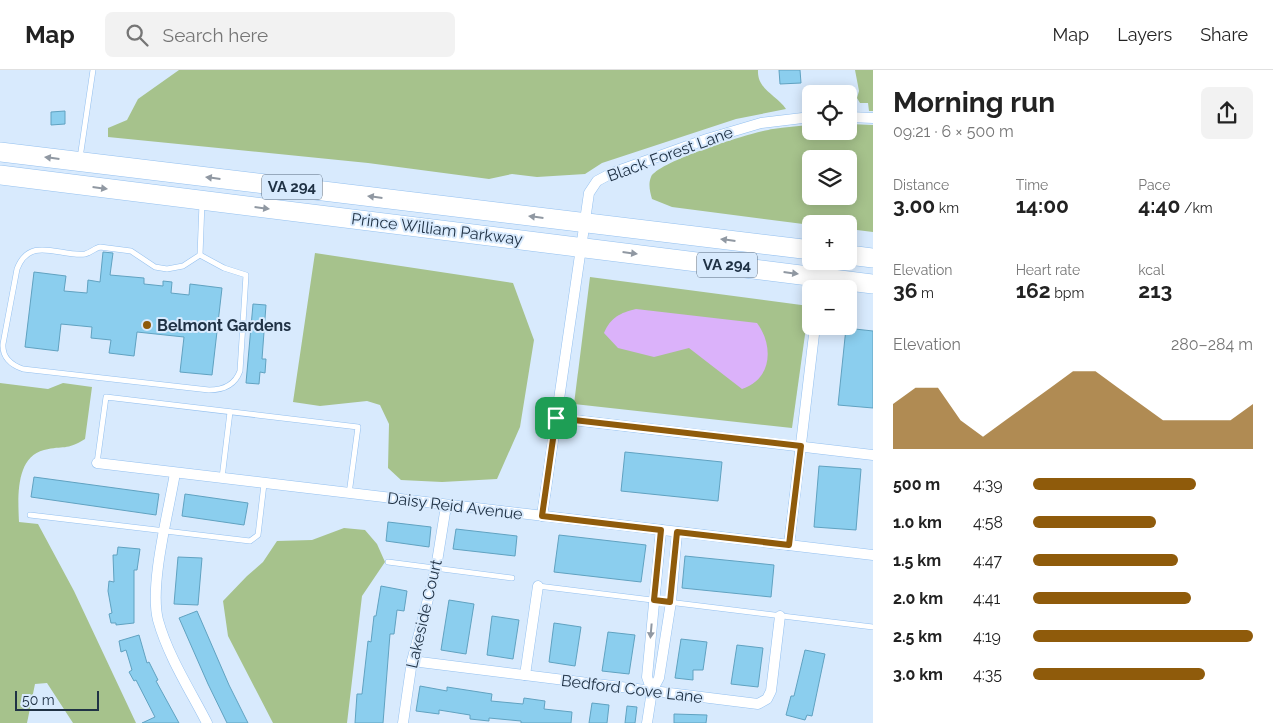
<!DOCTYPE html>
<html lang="en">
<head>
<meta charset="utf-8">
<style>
  :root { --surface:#fff; --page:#f2f2f2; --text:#222; --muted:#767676; --line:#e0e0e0; --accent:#8f5b0b }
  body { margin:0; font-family:Raleway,sans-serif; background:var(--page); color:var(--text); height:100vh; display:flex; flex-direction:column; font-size:19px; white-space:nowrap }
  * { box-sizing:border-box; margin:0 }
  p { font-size:16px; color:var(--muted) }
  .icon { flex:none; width:28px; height:28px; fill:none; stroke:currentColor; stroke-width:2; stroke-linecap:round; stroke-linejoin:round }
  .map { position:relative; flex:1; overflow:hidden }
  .drawer { display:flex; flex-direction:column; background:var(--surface); width:400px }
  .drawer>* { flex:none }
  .fabs { position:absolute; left:802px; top:15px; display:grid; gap:10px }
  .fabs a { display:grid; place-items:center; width:55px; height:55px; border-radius:8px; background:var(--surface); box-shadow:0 2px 12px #0003; font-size:25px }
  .scale { position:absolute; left:15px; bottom:12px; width:84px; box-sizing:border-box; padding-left:5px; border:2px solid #203245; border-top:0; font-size:14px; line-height:18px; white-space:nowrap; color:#203245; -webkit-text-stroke:4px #d8eafd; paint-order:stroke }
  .pin { position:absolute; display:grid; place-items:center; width:42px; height:42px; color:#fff; margin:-21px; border-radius:10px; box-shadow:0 2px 8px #0006 }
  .round { display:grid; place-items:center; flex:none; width:52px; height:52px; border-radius:8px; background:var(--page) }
  .head { display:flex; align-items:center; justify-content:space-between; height:85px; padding:0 20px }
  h1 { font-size:28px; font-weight:700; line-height:38px }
  .stats { display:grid; grid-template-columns:repeat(3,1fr); gap:8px; height:85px; padding:5px 20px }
  .stats div { display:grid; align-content:center }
  .stats b { font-size:21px; font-weight:700 }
  .stats small { font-size:14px; font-weight:400 }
  .stats p { font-size:14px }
  .chart { height:140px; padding:10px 20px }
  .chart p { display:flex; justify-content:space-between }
  .chart svg { width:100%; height:90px; margin-top:5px; fill:var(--accent); opacity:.7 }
  ul { padding:0 20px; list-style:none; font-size:16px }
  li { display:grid; grid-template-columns:80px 60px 1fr; align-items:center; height:38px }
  li i { height:12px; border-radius:6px; background:var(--accent) }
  header { display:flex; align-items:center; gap:30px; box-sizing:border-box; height:70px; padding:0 25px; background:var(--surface); border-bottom:1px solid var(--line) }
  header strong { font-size:24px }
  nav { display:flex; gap:28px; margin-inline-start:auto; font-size:18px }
  .search { width:350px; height:45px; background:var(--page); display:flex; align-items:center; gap:12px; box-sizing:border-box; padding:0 18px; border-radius:8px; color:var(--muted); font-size:19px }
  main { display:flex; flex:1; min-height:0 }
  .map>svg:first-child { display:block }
</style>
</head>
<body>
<header>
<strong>Map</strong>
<div class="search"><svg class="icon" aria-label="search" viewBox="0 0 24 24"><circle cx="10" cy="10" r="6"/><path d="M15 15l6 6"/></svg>Search here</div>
<nav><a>Map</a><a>Layers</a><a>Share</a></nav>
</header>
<main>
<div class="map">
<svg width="873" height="653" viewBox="0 0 873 653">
  <rect width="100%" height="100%" fill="#d8eafd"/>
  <g fill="#a6c28c" fill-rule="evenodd">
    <path d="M179 0H758C757 20 777 25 786 39L736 49 602 93 585 104 537 107 512 104 489 109 368 93 108 67V58L127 50 138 29Z"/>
    <polygon points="855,0 873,0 873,41 869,41 868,33 860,33 857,28 859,21"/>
    <path d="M849 54 873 55V162L849 159V154L811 155 672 137 652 129C650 122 648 114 651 107 659 91 753 62 773 59 785 57 798 56 811 55V61H849ZM811 89H849V126H811Z"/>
    <polygon points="315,183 513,213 534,270 520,357 497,409 442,412 401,410 388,398 389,354 380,335 367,331 320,336 293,332"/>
    <polygon points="590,207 809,236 792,358 574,334"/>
    <path d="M0 313 48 319 63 313 92 317 85 369C66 381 64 375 44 380 15 387 18 429 19 452L38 454 74 521 136 653H73L47 613 35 614 27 653H0Z"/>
    <polygon points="344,458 365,460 377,474 385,492 362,526 347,653 273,653 228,566 223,531 247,506 263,492 277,471 312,470"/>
  </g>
  <path fill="#dbb2fa" d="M636 239 757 253C774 276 772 309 742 319L689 278 654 287 618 278 604 263C611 247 620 243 636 239Z"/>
  <g fill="#8bceee" stroke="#60a2c1">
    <polygon points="779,0 800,0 801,13 780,14"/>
    <polygon points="65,41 65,54 51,55 51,42"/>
    <polygon points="103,182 113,183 110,205 144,208 144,214 163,216 163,211 172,212 171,223 189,225 190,214 222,218 212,305 180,302 184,267 137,262 134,286 109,283 111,270 91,268 92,257 61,254 58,281 25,277 34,202 66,206 64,221 87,223 88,210 100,212"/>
    <polygon points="253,234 266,235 262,289 266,289 265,303 260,302 259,314 246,313"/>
    <polygon points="846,258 873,261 873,338 838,335"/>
    <polygon points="625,382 722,392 718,431 621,421"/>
    <polygon points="819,396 861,399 856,460 814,457"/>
    <polygon points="34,407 159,424 156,445 31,427"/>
    <polygon points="185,424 248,433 244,455 182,446"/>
    <polygon points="388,452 431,457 429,477 386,471"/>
    <polygon points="456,459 517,466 515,486 453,479"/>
    <polygon points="559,465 646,475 641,512 554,502"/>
    <polygon points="118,477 140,479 137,500 134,500 134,553 116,555 116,553 111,553 109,544 112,543 108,521 109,511 114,512 113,485 117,485"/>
    <polygon points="685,486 774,495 771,527 682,518"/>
    <polygon points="178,487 202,488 198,535 174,534"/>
    <polygon points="381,516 407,521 404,541 397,540 394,564 390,564 383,653 355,653 357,624 362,624 368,571 371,572 374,546 376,546"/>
    <polygon points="449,530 474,534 466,584 441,580"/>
    <polygon points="197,541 229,615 248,653 227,653 208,614 179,548"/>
    <polygon points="492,546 519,550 513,589 487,585"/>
    <polygon points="554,553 581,557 575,596 549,592"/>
    <polygon points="608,562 635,565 629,604 602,601"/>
    <polygon points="139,565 147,593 149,592 158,610 156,611 179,653 142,653 155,647 136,610 134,611 129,602 132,600 126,580 121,582 119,571"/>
    <polygon points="681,569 707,572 703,600 693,600 693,610 675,608"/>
    <polygon points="737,575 763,578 758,617 731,614"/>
    <polygon points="805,580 825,584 812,646 807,645 805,650 786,645 791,626 794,626"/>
    <polygon points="420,616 447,621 447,617 492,624 491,631 523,634 524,628 545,631 544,639 572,642 571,653 521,653 521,651 489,648 489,651 470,649 470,645 439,640 439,644 416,641"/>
    <polygon points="592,633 609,635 607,653 589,653"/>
    <polygon points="627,636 637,637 635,653 625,653"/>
    <polygon points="674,644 707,645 706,653 674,653"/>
  </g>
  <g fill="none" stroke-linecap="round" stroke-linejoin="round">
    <defs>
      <g id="lane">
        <polyline points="80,88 93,0"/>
        <path d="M100 177 131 181 155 197 167 199 183 196 200 185 224 198 246 205 240 301C235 315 223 320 209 320L23 299C11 295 2 287 3 274L17 199C30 165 60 187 85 184 90 183 95 178 100 177Z"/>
        <polyline points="200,185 202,133"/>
        <polyline points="97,393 106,327 358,357 349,424"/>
        <polyline points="222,408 230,342"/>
        <polyline points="30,445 250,471 258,465 264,414"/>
        <polyline points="388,492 512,508"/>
        <polyline points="538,516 873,557"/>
      </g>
      <g id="street">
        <polyline points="849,47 873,48"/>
        <polyline points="556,348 873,385"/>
        <polyline points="97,393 873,485"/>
        <path d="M175 403C169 440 149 515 158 550 168 586 190 620 207 653"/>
        <polyline points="542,446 589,123 597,111 612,103 707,69 761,53 811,47"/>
        <polyline points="661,460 647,607 652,621 659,608 671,532 677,462"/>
        <polyline points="789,475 815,256"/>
        <polyline points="412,591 758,634 767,629 771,621 780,546"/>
        <polyline points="525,605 538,516"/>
        <polyline points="403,653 412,591 436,498 446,436"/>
        <polyline points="647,653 652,621"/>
      </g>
      <g id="highway">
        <polyline points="0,82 811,180"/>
        <polyline points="0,105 873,214"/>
        <polyline points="849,185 873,188"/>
      </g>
    </defs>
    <use href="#lane" stroke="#94c0ef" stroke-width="6"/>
    <use href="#street" stroke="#94c0ef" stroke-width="11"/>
    <use href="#highway" stroke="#94c0ef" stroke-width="20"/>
    <use href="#lane" stroke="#fff" stroke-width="5"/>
    <use href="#street" stroke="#fff" stroke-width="10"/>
    <use href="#highway" stroke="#fff" stroke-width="19"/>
  </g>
  <defs><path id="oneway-solid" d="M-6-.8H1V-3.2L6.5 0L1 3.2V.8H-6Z" transform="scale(1.25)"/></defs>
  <g fill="#9098a2">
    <use href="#oneway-solid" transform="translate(52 88) rotate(-173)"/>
    <use href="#oneway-solid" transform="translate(213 108) rotate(-173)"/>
    <use href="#oneway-solid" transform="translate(100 118) rotate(7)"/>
    <use href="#oneway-solid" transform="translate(375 127) rotate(-173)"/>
    <use href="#oneway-solid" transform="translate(262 138) rotate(7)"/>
    <use href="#oneway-solid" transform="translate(536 147) rotate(-173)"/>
    <use href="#oneway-solid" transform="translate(728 170) rotate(-173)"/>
    <use href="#oneway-solid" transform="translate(630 183) rotate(7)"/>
    <use href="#oneway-solid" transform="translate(791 203) rotate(7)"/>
    <use href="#oneway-solid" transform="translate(651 561) rotate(95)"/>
  </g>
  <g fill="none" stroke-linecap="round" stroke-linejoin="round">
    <defs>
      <polygon id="route" points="556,348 801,376 789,475 677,462 670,532 654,530 661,460 542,446"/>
    </defs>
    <use href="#route" stroke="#fff" stroke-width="10"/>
    <use href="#route" stroke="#8f5b0b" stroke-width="6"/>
  </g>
  <circle fill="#8f5b0b" stroke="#d8eafd" stroke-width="2" cx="147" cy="255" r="5"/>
  <g text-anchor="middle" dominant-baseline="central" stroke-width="4" stroke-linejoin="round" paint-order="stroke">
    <g fill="#d8eafd" stroke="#57697c" stroke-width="1">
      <rect x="262" y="104.5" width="60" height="25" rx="4"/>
      <rect x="697" y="182.5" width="60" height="25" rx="4"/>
    </g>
    <g font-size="15" font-weight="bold" fill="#203245">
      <text x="292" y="117">VA 294</text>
      <text x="727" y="195">VA 294</text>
    </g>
    <g font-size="16" fill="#203245" stroke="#d8eafd">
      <text transform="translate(670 84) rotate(-20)">Black Forest Lane</text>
      <text transform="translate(437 159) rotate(7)">Prince William Parkway</text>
      <text transform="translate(455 436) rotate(7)">Daisy Reid Avenue</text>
      <text transform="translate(424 544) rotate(-77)">Lakeside Court</text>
      <text transform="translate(632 619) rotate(7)">Bedford Cove Lane</text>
    </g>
    <g font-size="16" font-weight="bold" fill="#203245" stroke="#d8eafd" text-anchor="start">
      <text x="157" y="255">Belmont Gardens</text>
    </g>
  </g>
</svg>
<div class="fabs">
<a><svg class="icon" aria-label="locate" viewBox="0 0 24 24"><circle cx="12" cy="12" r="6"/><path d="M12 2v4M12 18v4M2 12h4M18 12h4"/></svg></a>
<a><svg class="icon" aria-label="layers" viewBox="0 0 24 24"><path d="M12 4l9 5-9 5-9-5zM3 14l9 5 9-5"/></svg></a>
<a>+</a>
<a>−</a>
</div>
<div class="scale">50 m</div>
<div class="pin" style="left:556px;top:348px;background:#1e9e55"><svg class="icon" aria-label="arrive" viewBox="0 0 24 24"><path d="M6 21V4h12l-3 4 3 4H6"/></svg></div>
</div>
<section class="drawer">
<div class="head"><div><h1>Morning run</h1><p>09:21 · 6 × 500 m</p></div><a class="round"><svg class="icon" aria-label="share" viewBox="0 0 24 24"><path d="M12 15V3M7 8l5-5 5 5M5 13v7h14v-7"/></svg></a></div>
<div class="stats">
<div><p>Distance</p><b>3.00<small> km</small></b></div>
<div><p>Time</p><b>14:00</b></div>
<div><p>Pace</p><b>4:40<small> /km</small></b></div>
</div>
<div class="stats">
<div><p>Elevation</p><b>36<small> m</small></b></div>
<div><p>Heart rate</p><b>162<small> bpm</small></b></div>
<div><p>kcal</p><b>213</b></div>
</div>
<div class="chart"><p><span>Elevation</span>280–284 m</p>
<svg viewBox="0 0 160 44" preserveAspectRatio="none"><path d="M0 44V22L10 14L20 14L30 30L40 38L50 30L60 22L70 14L80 6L90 6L100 14L110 22L120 30L130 30L140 30L150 30L160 22V44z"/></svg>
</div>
<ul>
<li><b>500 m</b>4:39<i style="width:74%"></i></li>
<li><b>1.0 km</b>4:58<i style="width:56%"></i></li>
<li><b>1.5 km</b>4:47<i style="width:66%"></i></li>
<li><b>2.0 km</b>4:41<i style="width:72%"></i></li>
<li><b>2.5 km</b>4:19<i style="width:100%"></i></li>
<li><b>3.0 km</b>4:35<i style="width:78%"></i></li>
</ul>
</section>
</main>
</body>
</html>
